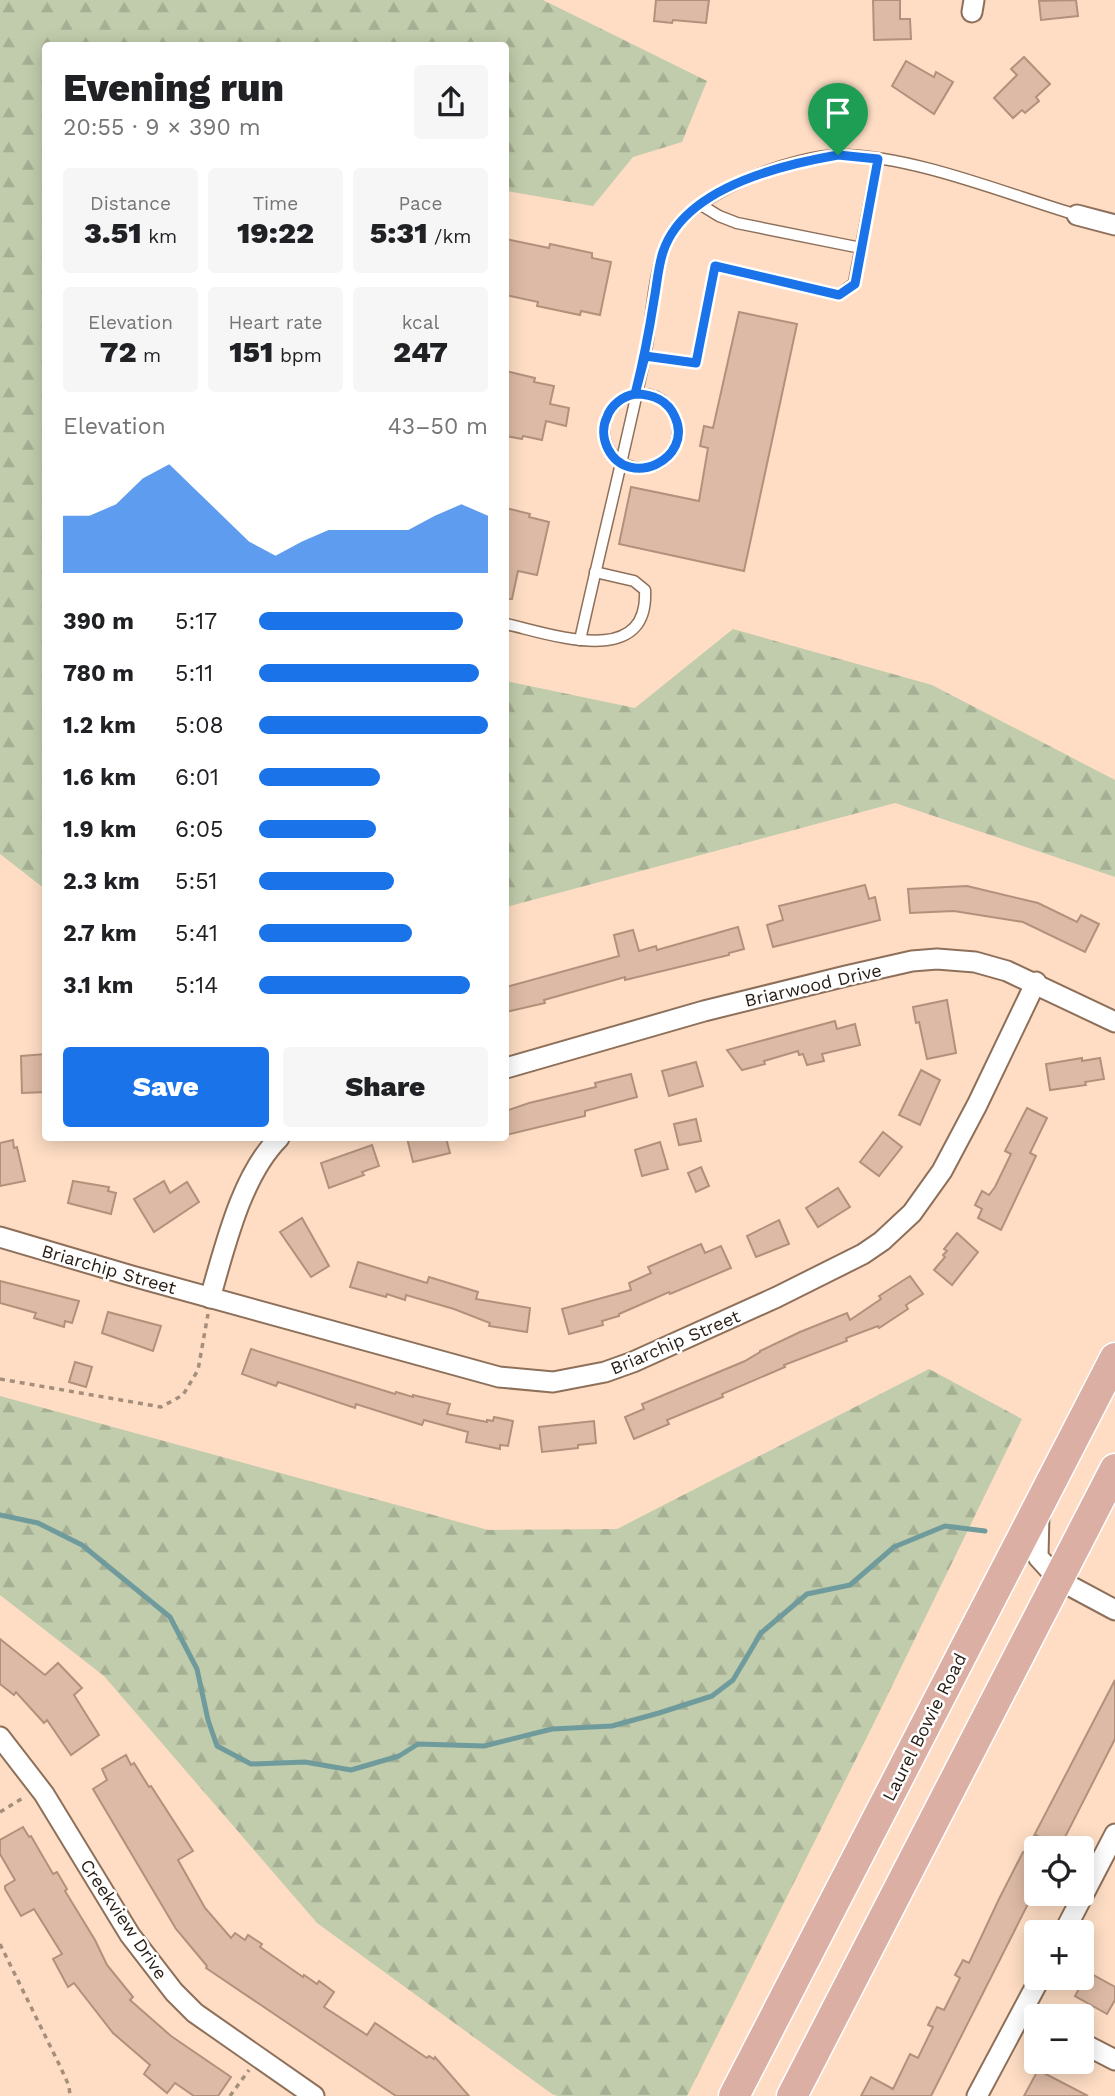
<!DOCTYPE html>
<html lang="en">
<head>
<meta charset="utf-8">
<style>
  :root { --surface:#fff; --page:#f6f6f6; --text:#202124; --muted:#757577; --accent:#1a73e8 }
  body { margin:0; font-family:"Work Sans",sans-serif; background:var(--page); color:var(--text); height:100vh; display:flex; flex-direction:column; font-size:26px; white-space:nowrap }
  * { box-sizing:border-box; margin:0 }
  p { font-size:23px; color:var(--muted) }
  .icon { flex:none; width:38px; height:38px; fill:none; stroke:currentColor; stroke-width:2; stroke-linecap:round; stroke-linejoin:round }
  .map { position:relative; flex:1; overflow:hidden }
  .panel { position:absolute; left:42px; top:42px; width:467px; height:1099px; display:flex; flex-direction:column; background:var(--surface); border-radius:7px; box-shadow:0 4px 18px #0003 }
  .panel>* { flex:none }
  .buttons { position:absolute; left:1024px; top:1836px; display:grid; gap:14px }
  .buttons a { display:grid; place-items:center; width:70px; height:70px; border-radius:7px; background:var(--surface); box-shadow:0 4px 18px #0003; font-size:35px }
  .pin { position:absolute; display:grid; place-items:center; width:60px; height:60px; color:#fff; margin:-72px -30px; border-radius:50% 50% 50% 0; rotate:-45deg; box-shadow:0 0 7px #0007 }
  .pin .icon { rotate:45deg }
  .round { display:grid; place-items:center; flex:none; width:74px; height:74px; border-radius:7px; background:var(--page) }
  .overview { display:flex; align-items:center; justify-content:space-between; height:119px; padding:0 21px }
  h1 { font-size:38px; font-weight:800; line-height:52px }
  .stats { display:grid; grid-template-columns:repeat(3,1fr); gap:10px; height:119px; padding:7px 21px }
  .stats div { display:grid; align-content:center; border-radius:7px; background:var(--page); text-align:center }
  .stats b { font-size:30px; font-weight:800 }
  .stats small { font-size:19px; font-weight:400 }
  .stats p { font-size:19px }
  .chart { height:196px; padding:14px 21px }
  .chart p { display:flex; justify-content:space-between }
  .chart svg { width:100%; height:126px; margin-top:7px; fill:var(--accent); opacity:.7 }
  .button { display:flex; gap:14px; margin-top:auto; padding:14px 21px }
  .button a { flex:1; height:80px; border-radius:7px; background:var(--accent); color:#fff; font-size:28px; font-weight:800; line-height:80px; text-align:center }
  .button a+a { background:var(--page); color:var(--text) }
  ul { padding:0 21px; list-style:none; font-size:23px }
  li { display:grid; grid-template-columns:112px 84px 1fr; align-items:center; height:52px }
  li i { height:18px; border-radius:9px; background:var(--accent) }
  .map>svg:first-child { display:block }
</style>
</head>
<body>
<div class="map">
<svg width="1115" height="2096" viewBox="0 0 1115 2096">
  <defs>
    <pattern id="forest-firs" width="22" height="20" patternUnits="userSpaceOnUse" patternTransform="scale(1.75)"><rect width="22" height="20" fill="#c0ccac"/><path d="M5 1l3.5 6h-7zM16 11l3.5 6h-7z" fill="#a5af93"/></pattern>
  </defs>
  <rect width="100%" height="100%" fill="#feddc4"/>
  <g fill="url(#forest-firs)">
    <polygon points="0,0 543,0 707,81 682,142 633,157 593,206 506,191 506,46 46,46 45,889 0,854"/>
    <polygon points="733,629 932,685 1115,780 1115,877 895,803 506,907 506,681 635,708"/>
    <polygon points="929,1369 1022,1419 872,1727 687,2096 558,2096 552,2094 317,1923 104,1676 0,1595 0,1396 488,1530 617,1529"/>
  </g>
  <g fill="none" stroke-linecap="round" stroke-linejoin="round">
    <polyline stroke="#709b9c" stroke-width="5" points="0,1515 38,1523 82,1545 170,1617 197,1669 208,1720 217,1746 251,1764 305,1762 351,1770 399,1756 418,1744 484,1746 552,1729 612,1726 659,1713 712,1696 733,1680 761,1633 807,1594 850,1585 894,1547 945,1526 985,1531"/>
  </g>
  <g fill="#ddbaa5" stroke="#b2917c" stroke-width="2">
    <polygon points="656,0 709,0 706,23 673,20 672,23 654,21"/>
    <polygon points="873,0 900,0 900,19 910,19 911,39 874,40"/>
    <polygon points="1076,0 1078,16 1041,20 1039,1"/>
    <polygon points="1024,57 1050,84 1036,97 1039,101 1025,113 1022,110 1013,118 994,98 1017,75 1011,69"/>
    <polygon points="906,61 934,77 936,72 953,82 934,114 892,86"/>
    <polygon points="506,239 549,248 550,244 592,253 592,258 611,262 600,315 581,311 580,315 537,306 538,302 506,295"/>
    <polygon points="739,312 797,324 744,571 619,544 631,487 699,501 708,448 700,446 704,426 713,428"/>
    <polygon points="506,371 535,378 534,382 554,386 550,404 569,408 566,426 546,421 542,440 523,436 522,439 506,436"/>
    <polygon points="506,508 530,514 529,517 549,522 537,575 518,571 512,599 506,599"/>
    <polygon points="865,885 869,899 875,897 880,920 773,947 767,925 783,920 779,906"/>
    <polygon points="967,886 1038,903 1077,922 1081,915 1099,924 1085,952 1023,922 954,911 910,913 908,889"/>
    <polygon points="738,927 744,949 729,953 729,955 625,980 625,977 544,1000 545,1003 506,1012 506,987 619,956 614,935 633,930 639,951 656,946 657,950"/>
    <polygon points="947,1000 956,1053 927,1059 919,1022 916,1023 913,1007"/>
    <polygon points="835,1021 837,1029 855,1024 860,1045 822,1054 824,1061 807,1065 803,1054 799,1055 798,1051 764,1061 765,1064 742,1070 727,1050"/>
    <polygon points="46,1054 46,1092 22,1093 21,1056"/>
    <polygon points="1082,1058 1082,1061 1100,1058 1104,1079 1085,1082 1086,1085 1050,1090 1046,1064"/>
    <polygon points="696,1062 703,1086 669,1096 662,1071"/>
    <polygon points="921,1070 940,1080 920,1125 899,1115"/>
    <polygon points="631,1074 637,1097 585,1111 585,1116 506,1135 506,1111 529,1103 596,1087 595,1083"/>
    <polygon points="1027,1108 1047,1118 1030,1153 1036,1156 1001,1230 978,1218 982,1209 975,1205 982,1191 989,1195 995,1187 1011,1154 1005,1151"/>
    <polygon points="696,1119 701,1141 679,1145 674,1124"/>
    <polygon points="883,1132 902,1147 879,1176 860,1162"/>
    <polygon points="407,1138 446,1138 450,1153 413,1162"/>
    <polygon points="13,1140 14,1148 17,1147 25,1181 0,1186 0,1143"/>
    <polygon points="660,1142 668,1169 642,1176 635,1150"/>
    <polygon points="372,1145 379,1166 362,1172 364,1175 329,1188 321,1163"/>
    <polygon points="701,1167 709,1186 696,1192 688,1173"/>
    <polygon points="73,1181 109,1187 108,1191 116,1193 111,1214 68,1203"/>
    <polygon points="164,1181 170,1193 187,1182 199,1202 154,1232 134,1199"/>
    <polygon points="838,1188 850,1207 818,1227 806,1208"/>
    <polygon points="302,1218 329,1266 311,1277 280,1232"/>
    <polygon points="779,1220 789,1244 756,1257 747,1236"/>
    <polygon points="957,1233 978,1252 952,1285 934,1270 945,1257 943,1255 947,1251 944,1249"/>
    <polygon points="701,1244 705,1253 721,1246 731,1268 670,1294 669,1292 619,1314 619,1316 602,1321 603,1325 569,1334 562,1309 631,1290 629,1283 651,1273 648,1267"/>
    <polygon points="358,1262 427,1283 429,1277 478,1292 476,1299 530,1308 527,1332 489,1326 490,1323 454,1309 406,1295 405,1300 387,1294 386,1297 350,1287"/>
    <polygon points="910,1276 923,1294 906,1305 908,1309 879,1328 878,1326 846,1338 847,1341 784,1365 785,1367 722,1394 723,1397 667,1420 669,1424 634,1439 625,1417 644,1409 642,1404 745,1361 760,1352 760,1351 800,1332 847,1313 850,1320 881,1299 879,1296"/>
    <polygon points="0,1281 79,1301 72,1323 65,1321 64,1327 34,1318 36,1313 0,1303"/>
    <polygon points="108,1312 161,1326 153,1351 102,1333"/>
    <polygon points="251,1349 395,1394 396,1392 413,1397 413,1395 450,1404 447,1414 487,1422 487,1420 493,1421 494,1417 513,1421 508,1446 500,1445 500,1449 466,1442 468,1432 424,1420 422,1425 356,1404 355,1408 278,1382 276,1386 242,1374"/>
    <polygon points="75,1362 92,1367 86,1387 69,1382"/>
    <polygon points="594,1421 596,1443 578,1445 578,1448 542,1452 539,1427"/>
    <polygon points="0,1639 45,1675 58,1663 82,1688 74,1695 99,1735 71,1755 47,1720 44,1723 16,1692 14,1695 0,1684"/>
    <polygon points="1115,1680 1115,1739 1060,1847 1036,1835 1036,1888 931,2096 861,2096 871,2077 893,2089 910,2054 918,2058 933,2027 928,2025 937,2007 944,2010 960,1978 955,1975 963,1960 969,1963 999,1899 1023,1852 1025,1853"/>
    <polygon points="126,1755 131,1765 134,1763 149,1787 151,1786 193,1851 178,1860 205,1908 231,1938 235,1933 245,1940 248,1935 262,1944 260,1947 303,1977 304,1975 317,1984 319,1981 334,1992 324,2007 367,2035 375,2023 427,2058 429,2056 434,2059 435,2057 469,2096 396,2096 206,1968 207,1966 176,1929 93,1789 107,1780 102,1769"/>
    <polygon points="23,1827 29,1837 31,1836 53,1874 57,1872 67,1889 65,1891 95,1940 107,1965 133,1997 130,2000 171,2036 231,2077 218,2096 194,2096 175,2083 167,2093 144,2074 150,2065 113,2033 74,1983 68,1987 53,1959 62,1954 34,1909 21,1916 5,1889 5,1886 15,1880 0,1854 0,1840"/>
    <polygon points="1088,1972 1115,1987 1115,2000 1107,2014 1075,1996"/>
    <polygon points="1038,2070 1088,2096 1024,2096"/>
  </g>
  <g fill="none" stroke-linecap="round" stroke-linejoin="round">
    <defs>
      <g id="lane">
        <polyline points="701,205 719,216 737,223 861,248"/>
        <polyline points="645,356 696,363 715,266 839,295 854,283 878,159"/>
        <circle cx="641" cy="431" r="37"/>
        <path d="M506 624C551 634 649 670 645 590L634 581 595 572"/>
        <path d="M580 640C601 545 625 451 645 356 653 317 652 261 675 228 703 190 795 155 841 155 915 156 1006 194 1077 215"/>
      </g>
      <g id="street">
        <polyline points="972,12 974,0"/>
        <polyline points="1077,215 1115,225"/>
        <polyline points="506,1068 704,1011 846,976 912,961 937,959 975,962 1007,971 1115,1022"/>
        <polyline points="0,1237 132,1276 499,1377 553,1382 605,1372 633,1362 777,1297 863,1254 882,1241 912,1213 942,1171 977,1105 1036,982"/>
        <path d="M210 1298C225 1247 241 1176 279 1138"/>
        <polyline points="1039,1513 1038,1557 1059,1580 1115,1610"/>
        <polyline points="0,1737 44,1794 130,1935 174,1992 195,2013 314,2096"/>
        <polyline points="1064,1932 1115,1834"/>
        <polyline points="1082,2043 1115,2060"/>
        <polyline points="977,2096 1040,1978"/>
      </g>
      <g id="primary">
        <polyline points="734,2096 1115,1358"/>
        <polyline points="792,2096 1115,1469"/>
      </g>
    </defs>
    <use href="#lane" stroke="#8e705a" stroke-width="13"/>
    <use href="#street" stroke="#8e705a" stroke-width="23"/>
    <use href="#primary" stroke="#fff" stroke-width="33"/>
    <g stroke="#a68e7c" stroke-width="3.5" stroke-dasharray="5 5" stroke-linecap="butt">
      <polyline points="0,1379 161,1407 183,1395 198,1370 208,1314"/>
      <polyline points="0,1812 23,1798"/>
      <polyline points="0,1944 60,2066 69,2086 70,2096"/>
      <polyline points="230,2096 249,2070"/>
    </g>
    <use href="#lane" stroke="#fff" stroke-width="10"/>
    <use href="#street" stroke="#fff" stroke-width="19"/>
    <use href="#primary" stroke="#dcafa5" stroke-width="30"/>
  </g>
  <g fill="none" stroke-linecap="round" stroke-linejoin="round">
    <defs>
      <path id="route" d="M838 155C780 165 684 188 663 252 658 267 657 284 654 300 649 332 643 363 635 394 623 396 611 405 607 417 602 427 603 439 608 449 629 490 694 459 675 417 668 400 652 394 635 394L645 356 696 363 715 266 839 295 855 284 878 159 838 155"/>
    </defs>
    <use href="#route" stroke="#fff" stroke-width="14"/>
    <use href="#route" stroke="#1a73e8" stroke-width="9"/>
  </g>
  <g text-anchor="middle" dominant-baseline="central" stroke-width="5" stroke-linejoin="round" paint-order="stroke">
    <g font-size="18" fill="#271c13" stroke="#fff">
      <text transform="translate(813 985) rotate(-13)">Briarwood Drive</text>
      <text transform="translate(109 1269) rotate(16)">Briarchip Street</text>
      <text transform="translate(675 1342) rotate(-23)">Briarchip Street</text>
      <text transform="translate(924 1727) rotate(-63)">Laurel Bowie Road</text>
      <text transform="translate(124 1919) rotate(56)">Creekview Drive</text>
    </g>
  </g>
</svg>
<div class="buttons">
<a><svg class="icon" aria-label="locate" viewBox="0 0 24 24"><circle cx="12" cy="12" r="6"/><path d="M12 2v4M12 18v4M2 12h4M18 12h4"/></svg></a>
<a>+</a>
<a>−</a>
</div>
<div class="pin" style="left:838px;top:155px;background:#1e9e55"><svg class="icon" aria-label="arrive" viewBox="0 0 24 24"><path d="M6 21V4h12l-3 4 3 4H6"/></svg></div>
<section class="panel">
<div class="overview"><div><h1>Evening run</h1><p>20:55 · 9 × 390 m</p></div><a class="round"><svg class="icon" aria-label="share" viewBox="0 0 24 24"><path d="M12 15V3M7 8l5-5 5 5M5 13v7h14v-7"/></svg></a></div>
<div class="stats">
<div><p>Distance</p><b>3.51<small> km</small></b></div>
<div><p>Time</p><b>19:22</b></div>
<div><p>Pace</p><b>5:31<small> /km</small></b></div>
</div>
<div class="stats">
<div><p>Elevation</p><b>72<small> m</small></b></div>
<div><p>Heart rate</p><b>151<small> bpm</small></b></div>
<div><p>kcal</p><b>247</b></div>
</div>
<div class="chart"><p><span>Elevation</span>43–50 m</p>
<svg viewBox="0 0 160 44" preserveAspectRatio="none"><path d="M0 44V24L10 24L20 20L30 11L40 6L50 15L60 24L70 33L80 38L90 33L100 29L110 29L120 29L130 29L140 24L150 20L160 24V44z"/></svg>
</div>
<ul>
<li><b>390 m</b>5:17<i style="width:89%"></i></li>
<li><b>780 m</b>5:11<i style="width:96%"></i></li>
<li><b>1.2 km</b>5:08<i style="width:100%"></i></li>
<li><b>1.6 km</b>6:01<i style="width:53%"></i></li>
<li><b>1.9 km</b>6:05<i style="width:51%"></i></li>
<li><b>2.3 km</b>5:51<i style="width:59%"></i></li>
<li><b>2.7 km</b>5:41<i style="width:67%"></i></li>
<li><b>3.1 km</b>5:14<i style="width:92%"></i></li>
</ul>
<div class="button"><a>Save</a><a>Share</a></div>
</section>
</div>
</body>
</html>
